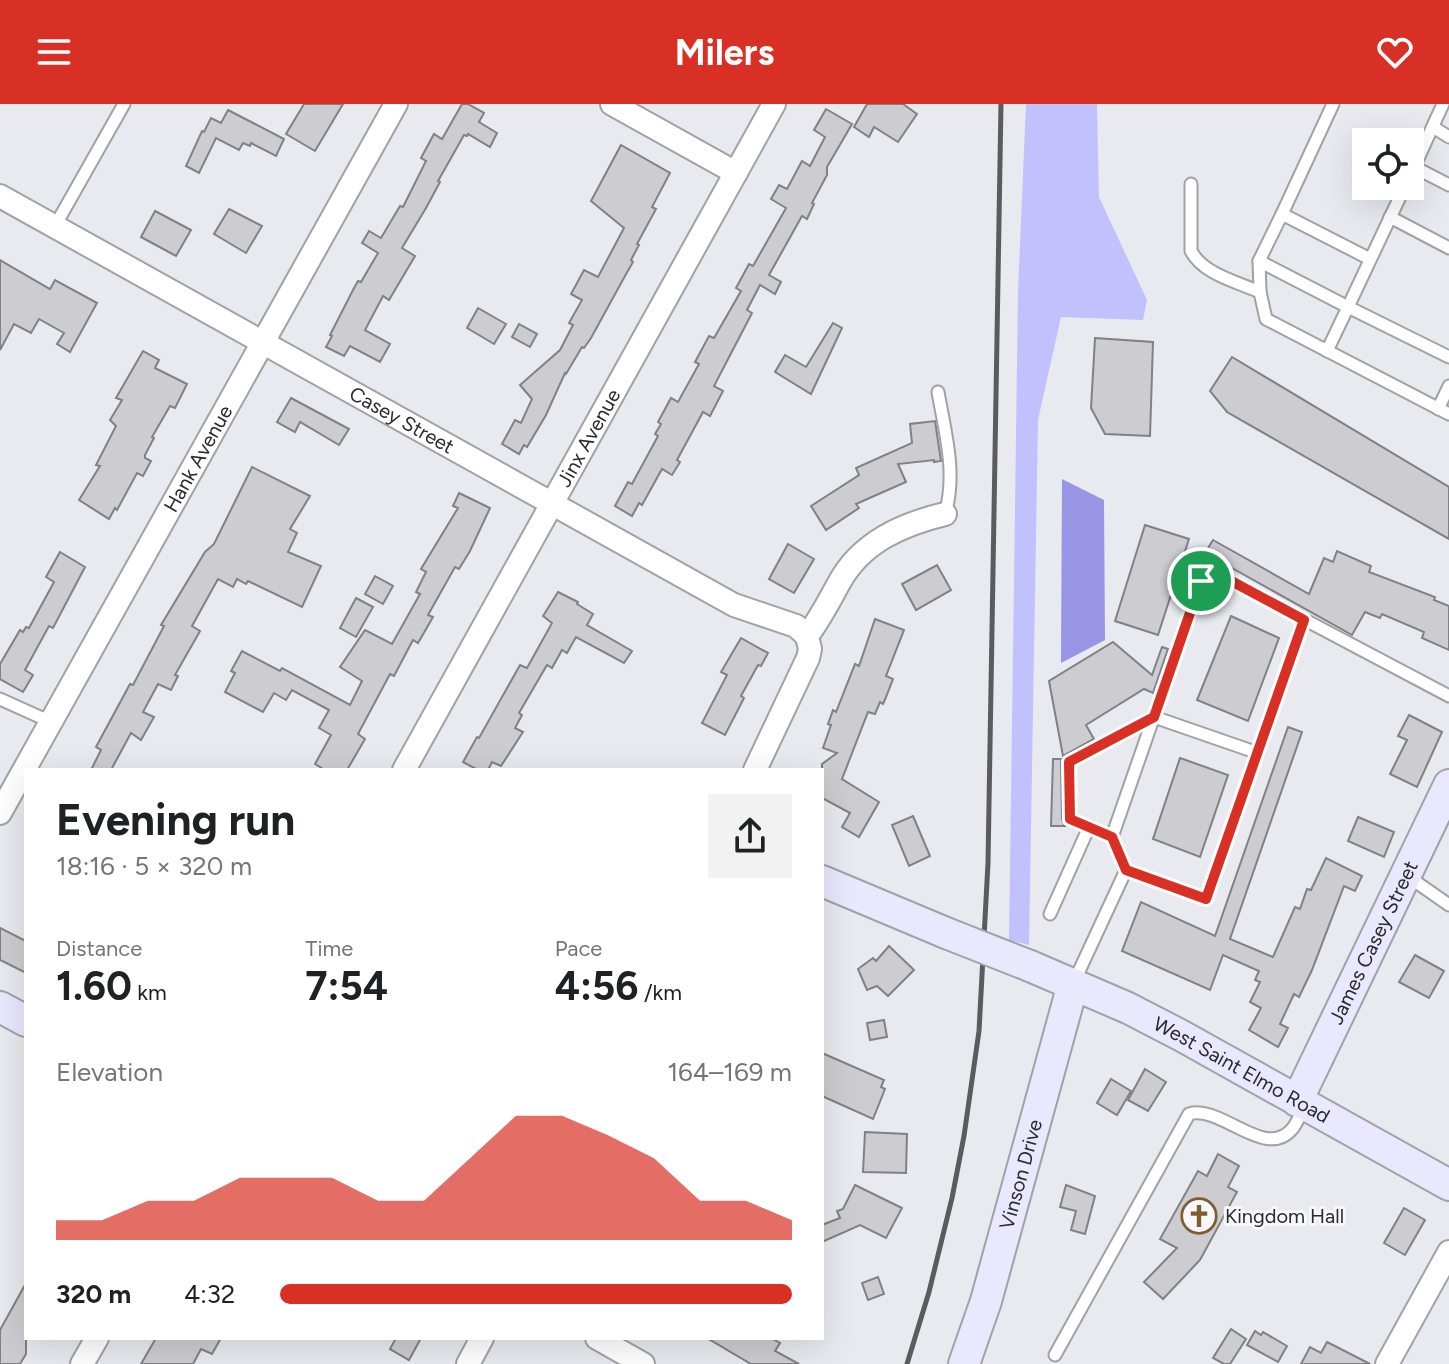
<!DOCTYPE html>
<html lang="en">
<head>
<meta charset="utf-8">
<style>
  :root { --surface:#fff; --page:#f2f2f2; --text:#202124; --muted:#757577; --accent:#d93025 }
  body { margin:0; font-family:Figtree,sans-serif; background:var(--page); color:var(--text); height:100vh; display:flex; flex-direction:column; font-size:30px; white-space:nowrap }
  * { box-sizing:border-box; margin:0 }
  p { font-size:26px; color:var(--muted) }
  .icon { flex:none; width:44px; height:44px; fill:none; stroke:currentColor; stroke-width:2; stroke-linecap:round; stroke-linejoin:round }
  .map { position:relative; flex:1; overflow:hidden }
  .side { position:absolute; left:24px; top:664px; width:800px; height:572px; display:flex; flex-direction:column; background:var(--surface); border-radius:0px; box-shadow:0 8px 32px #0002 }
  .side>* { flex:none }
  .fabs { position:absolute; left:1352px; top:24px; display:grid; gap:16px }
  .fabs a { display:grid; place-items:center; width:72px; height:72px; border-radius:0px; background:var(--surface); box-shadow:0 8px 32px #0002; font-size:40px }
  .pin { position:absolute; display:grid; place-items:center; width:68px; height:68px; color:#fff; margin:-34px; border:4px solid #fff; border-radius:50%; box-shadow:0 2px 8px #0007 }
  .round { display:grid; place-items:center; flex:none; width:84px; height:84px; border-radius:0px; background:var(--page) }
  .overview { display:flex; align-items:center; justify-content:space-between; height:136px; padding:0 32px }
  h1 { font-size:44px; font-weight:700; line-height:60px }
  .figures { display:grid; grid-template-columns:repeat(3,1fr); gap:12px; height:136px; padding:8px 32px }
  .figures div { display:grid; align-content:center }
  .figures b { font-size:40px; font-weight:700 }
  .figures small { font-size:22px; font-weight:400 }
  .figures p { font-size:22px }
  .chart { height:224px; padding:16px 32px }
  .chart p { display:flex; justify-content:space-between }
  .chart svg { width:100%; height:144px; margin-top:8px; fill:var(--accent); opacity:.7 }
  ul { padding:0 32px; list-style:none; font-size:26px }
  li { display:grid; grid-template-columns:128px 96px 1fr; align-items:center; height:60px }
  li i { height:20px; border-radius:10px; background:var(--accent) }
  header { display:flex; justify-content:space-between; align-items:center; height:104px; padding:0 32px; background:var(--accent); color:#fff; font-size:36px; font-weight:700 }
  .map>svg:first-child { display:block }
</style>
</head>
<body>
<header><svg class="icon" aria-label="menu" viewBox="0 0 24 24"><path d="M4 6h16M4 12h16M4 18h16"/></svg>Milers<svg class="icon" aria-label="heart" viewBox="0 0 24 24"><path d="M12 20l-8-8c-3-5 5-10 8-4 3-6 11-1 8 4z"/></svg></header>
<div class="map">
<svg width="1449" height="1260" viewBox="0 0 1449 1260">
  <rect width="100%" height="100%" fill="#e9eaef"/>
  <polygon fill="#c2c1fe" points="1026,0 1097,0 1099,93 1147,196 1143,216 1061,213 1038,316 1029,841 1009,836 1018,187"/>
  <polygon fill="#9994e5" points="1062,375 1104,396 1105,536 1061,559"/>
  <g fill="#ccccd1" stroke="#808085" stroke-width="2">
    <polygon points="304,0 343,0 315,47 286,30"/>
    <polygon points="462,0 468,0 484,9 479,18 497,29 490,43 468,30 467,32 464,31 438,77 440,78 426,104 402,144 415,152 389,196 383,192 365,226 390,240 380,258 350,242 344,252 326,243 332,232 330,231 353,186 358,177 361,178 378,149 362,139 369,127 381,134 400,102 403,103 426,57 421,54 434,30 442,35"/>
    <polygon points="867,0 903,0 917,10 898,38 874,23 869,33 854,23"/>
    <polygon points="826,5 852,20 827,63 827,71 812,99 814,100 807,115 802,112 769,171 781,178 775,190 760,181 747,206 752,209 714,282 723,287 710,312 703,308 677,356 680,358 672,371 662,365 642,401 639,399 632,412 615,402 628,378 632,380 658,332 655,330 661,320 658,318 671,294 678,298 699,260 695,258 709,232 714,234 741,187 736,184 749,160 753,162 786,104 771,95 779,81 787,85 802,57 810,62 825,33 814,26"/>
    <polygon points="228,6 284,35 276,52 251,39 250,42 243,39 239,46 216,34 199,69 186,62 202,27 204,28 211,14 221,19"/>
    <polygon points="621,41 670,69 652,103 656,105 637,140 639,141 631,156 633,158 625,172 591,234 584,244 582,243 566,270 565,269 546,311 527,343 524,341 519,350 502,340 515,316 521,319 532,295 520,281 560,246 573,221 569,219 582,196 571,190 584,166 598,173 624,124 591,97"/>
    <polygon points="229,105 262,122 246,149 214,130"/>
    <polygon points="155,107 191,126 176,152 141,133"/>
    <polygon points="0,156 50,185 55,176 97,199 70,248 57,240 64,229 39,215 31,229 14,220 0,246"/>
    <polygon points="478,204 506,220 494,240 467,224"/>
    <polygon points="833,219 842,224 811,290 775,268 785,251 806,263"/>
    <polygon points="519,220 537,230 530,243 512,233"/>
    <polygon points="1095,234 1153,238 1150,332 1105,330 1091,304"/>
    <polygon points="143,247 159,256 155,264 187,280 175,304 170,302 152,333 154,334 145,351 145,354 151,357 143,372 137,369 117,406 115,404 109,415 79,396 100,362 96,361 116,322 110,316 122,296 116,294"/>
    <polygon points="1232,253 1449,383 1449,435 1227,308 1210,287"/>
    <polygon points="291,294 349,325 339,341 300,318 295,328 277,318"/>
    <polygon points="935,317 941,357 934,358 934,356 898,360 906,378 856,400 859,404 826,426 811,402 859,371 856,364 912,339 910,320"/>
    <polygon points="252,363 310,392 290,425 297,429 288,448 321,462 302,503 248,477 246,480 237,475 233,483 218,475 192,522 200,527 175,571 178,572 171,586 158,580 143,608 154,613 141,636 131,629 111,666 91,666 101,646 96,643 130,580 133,581 164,522 161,521 205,448 214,440"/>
    <polygon points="459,389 490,404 470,447 459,465 455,463 428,511 433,513 418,539 413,536 394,572 390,570 358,630 365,635 347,666 325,666 315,660 331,631 319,624 329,606 292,586 286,596 274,589 263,608 225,588 235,569 231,567 242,547 280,567 282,564 350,601 362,577 340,563 365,526 392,540 420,490 416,488 426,468 421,465 458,404 453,402"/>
    <polygon points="1145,421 1189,435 1158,531 1115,517"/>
    <polygon points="1213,436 1309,490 1324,454 1333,458 1337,447 1371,462 1369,468 1435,493 1434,496 1449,502 1449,546 1422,534 1424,528 1382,510 1380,514 1365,508 1352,531 1205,449"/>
    <polygon points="788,440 814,455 794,489 769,475"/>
    <polygon points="60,448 85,463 53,524 49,522 25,566 33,571 23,588 0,575 0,560 20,526 23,528 26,523 29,524 54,478 46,473"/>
    <polygon points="937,461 951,486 916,506 902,480"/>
    <polygon points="375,472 393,482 383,500 365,490"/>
    <polygon points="558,488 578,498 577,500 593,510 587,521 632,547 624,559 576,533 567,549 562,546 552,564 547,561 519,609 522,611 515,624 523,628 501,662 492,658 488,666 478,666 463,658 477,633 479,634 520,561 527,564 552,519 543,512"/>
    <polygon points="356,494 373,503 356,533 340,524"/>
    <polygon points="1231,512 1279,534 1248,617 1197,596"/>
    <polygon points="875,515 904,526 886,572 893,575 886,593 883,600 880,598 875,610 868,608 842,675 879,698 859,733 842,723 850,709 822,694 822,660 837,649 823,644 831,621 828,620 833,606 836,608 855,560 859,562"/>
    <polygon points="741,534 768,549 761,562 758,561 741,592 744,594 725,631 702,619 727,571 721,568"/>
    <polygon points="1113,538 1152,571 1162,543 1168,545 1153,589 1144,585 1086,621 1094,635 1063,652 1049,577"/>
    <polygon points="1409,611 1442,628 1417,683 1390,670 1407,636 1398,632"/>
    <polygon points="1288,623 1302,628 1230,835 1273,853 1295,803 1300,805 1307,785 1311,786 1326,754 1362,772 1355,787 1344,782 1312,866 1299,893 1294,890 1280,920 1288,924 1278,943 1249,926 1261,904 1250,898 1260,878 1255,876 1259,867 1223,851 1210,886 1122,847 1141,798 1215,832"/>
    <polygon points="1180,654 1228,671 1200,753 1153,735"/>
    <polygon points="1053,655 1061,655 1062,715 1065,722 1051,722"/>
    <polygon points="913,712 930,752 909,762 892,721"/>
    <polygon points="1358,713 1394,728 1384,753 1348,737"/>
    <polygon points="0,824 26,837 26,869 0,856"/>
    <polygon points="889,842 914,866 888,892 877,882 867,886 858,865 873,854 876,857"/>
    <polygon points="1415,851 1444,867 1429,894 1399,878"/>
    <polygon points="884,916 887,933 870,936 867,919"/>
    <polygon points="822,949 884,976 881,983 885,985 873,1015 822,992"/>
    <polygon points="1145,965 1166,978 1148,1007 1128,996"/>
    <polygon points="1111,975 1131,987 1117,1011 1097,999"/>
    <polygon points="865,1028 907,1030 906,1069 863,1068"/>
    <polygon points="1218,1050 1239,1062 1228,1083 1237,1088 1200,1156 1163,1195 1144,1178 1177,1144 1160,1135 1198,1067 1207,1072"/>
    <polygon points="855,1081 902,1104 886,1134 860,1121 822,1138 822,1121 840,1114 837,1107 843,1105"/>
    <polygon points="1066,1081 1095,1092 1085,1130 1071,1126 1076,1107 1060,1103"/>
    <polygon points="1404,1104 1425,1116 1405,1151 1384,1139"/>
    <polygon points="878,1173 884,1190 868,1196 862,1179"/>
    <polygon points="26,1179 26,1250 20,1260 0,1260 0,1226"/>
    <polygon points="1231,1225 1246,1235 1230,1260 1224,1260 1213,1254"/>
    <polygon points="1255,1227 1261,1231 1263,1228 1287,1242 1278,1258 1247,1241"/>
    <polygon points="156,1234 221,1234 212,1250 201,1245 193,1260 141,1260"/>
    <polygon points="396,1234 421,1234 409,1256 390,1245"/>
    <polygon points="707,1234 771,1234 780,1239 775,1247 799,1260 751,1260"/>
    <polygon points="1327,1238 1370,1260 1301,1260 1310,1243 1321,1249"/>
  </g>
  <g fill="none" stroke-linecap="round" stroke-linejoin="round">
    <defs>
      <g id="lane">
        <polyline points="1433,23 1449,33"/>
        <polyline points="1414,63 1449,81"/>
        <polyline points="1410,72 1443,0"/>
        <path d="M1191 80V147C1203 170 1237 178 1260 188"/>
        <polyline points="1405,82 1348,203 1449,253"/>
        <polyline points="1282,110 1333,0"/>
        <polyline points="1390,113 1449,144"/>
        <polyline points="55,122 124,0"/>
        <polyline points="1370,155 1282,110 1259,157 1260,188 1266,215 1449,310"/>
        <polyline points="1259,157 1348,203 1327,247"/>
        <path d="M938 288C945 328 957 369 945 410"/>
        <polyline points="1438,305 1449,282"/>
        <polyline points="1304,516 1206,795 1126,766 1112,733 1201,477 1222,472 1449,592"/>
        <polyline points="0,595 51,618"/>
        <polyline points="1112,733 1070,715 1069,658 1154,613 1258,649"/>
        <polyline points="1406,771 1449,801"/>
        <polyline points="1050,810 1089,723"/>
        <polyline points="1074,878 1126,766"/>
        <path d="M1055 1251 1189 1010C1221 1000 1266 1058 1293 1024 1298 1017 1301 1009 1305 1002"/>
      </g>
      <g id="street">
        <polyline points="612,0 736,69"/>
        <path id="s1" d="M0 92 734 501 796 522 807 532"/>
        <path d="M807 532C820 515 829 497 839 479 861 438 903 420 945 410"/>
        <path id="s2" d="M404 666 774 0"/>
        <polyline points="755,666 808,554 810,545 807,532"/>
        <path id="s3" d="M0 709 396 0"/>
        <polyline points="597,1234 643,1260"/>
        <polyline points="82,1260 97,1234"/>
        <polyline points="468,1260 482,1234"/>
        <polyline points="1387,1260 1449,1148"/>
      </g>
      <g id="secondary">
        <polyline points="822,777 946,829"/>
        <path id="s4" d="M1030 862 1128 904 1182 932 1449 1081"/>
        <polyline points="0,903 26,917"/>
        <path id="s5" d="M1297 997 1449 681"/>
        <path id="s6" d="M964 1260 986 1197 1073 880"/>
      </g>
    </defs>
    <use href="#lane" stroke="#a1a1a6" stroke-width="15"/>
    <use href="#street" stroke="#a1a1a6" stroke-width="26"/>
    <use href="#secondary" stroke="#a1a1a6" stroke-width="34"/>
    <use href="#lane" stroke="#fff" stroke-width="11"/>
    <use href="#street" stroke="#fff" stroke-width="22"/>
    <use href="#secondary" stroke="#e8e8fe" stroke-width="30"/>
    <polyline stroke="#5b5b5e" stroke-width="5" points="907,1260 929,1188 952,1094 964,1032 979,927 988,759 1001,0"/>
    <defs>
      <polyline id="secondary-bridge" points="946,829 1030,862"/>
    </defs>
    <use href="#secondary-bridge" stroke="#a1a1a6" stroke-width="34" stroke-linecap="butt"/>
    <use href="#secondary-bridge" stroke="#e8e8fe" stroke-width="30"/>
  </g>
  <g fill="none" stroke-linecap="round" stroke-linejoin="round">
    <defs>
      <polygon id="route" points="1222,472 1304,516 1206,795 1126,766 1112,733 1070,715 1069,658 1154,613 1201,477"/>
    </defs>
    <use href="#route" stroke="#fff" stroke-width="16"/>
    <use href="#route" stroke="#d93025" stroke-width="10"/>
  </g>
  <defs>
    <symbol id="church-ring" viewBox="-11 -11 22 22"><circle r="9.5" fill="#f7f7fc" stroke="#7c5e32" stroke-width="1.5"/><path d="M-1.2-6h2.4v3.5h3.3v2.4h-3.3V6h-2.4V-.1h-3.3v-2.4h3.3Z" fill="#7c5e32"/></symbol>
  </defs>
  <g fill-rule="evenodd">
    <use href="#church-ring" x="1179" y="1092" width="40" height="40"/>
  </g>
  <g text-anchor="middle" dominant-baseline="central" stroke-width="6" stroke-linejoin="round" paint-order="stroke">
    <g font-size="20" fill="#2b2b2d" stroke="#f7f7fc">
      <text stroke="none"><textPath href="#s1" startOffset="460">Casey Street</textPath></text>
      <text stroke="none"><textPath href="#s2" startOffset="380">Jinx Avenue</textPath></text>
      <text stroke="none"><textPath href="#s3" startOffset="406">Hank Avenue</textPath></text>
      <text stroke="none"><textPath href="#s5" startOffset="176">James Casey Street</textPath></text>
      <text stroke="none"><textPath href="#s4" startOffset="236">West Saint Elmo Road</textPath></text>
      <text stroke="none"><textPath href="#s6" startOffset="198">Vinson Drive</textPath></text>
    </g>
    <g font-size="20" fill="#2b2b2d" stroke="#f7f7fc" text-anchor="start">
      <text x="1225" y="1112">Kingdom Hall</text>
    </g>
  </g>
</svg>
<div class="fabs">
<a><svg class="icon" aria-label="locate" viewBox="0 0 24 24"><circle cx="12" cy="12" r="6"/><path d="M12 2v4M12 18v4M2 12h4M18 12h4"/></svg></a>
</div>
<div class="pin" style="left:1201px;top:477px;background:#1e9e55"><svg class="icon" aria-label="arrive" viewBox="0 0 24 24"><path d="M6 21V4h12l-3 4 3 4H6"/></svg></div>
<section class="side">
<div class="overview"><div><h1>Evening run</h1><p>18:16 · 5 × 320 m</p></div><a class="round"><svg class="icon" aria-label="share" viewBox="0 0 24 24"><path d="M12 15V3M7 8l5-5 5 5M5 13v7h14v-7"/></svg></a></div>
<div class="figures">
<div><p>Distance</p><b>1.60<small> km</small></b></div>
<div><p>Time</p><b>7:54</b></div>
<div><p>Pace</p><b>4:56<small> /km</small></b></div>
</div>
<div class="chart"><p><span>Elevation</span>164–169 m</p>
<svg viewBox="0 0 160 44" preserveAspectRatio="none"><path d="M0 44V38L10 38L20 32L30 32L40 25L50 25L60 25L70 32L80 32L90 19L100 6L110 6L120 12L130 19L140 32L150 32L160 38V44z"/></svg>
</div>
<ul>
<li><b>320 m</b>4:32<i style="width:100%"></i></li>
</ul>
</section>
</div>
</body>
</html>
